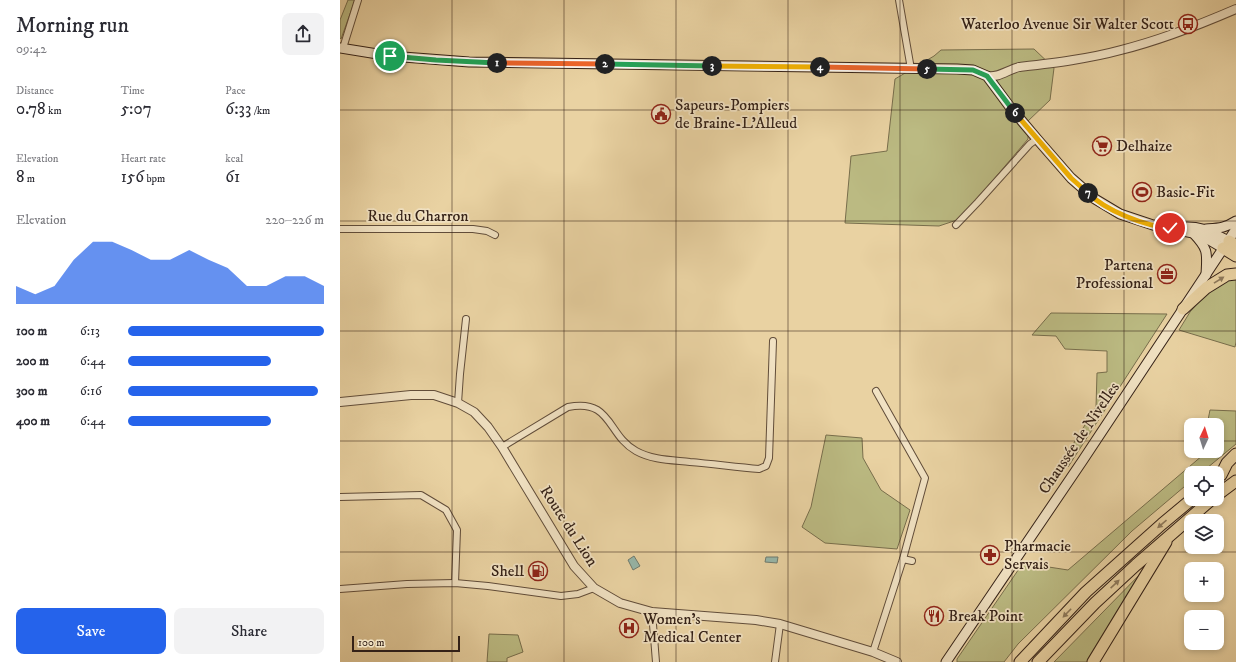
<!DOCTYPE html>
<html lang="en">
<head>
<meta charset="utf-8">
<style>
  :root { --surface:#fff; --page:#f2f2f3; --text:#2b2b33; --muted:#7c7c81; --accent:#2563eb }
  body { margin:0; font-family:"IM FELL DW Pica",serif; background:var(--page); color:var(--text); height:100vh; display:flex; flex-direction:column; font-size:15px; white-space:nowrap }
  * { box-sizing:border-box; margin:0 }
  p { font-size:13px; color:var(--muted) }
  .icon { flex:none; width:22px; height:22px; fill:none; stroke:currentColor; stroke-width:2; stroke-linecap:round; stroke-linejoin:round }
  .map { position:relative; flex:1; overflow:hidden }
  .drawer { display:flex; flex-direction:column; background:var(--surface); width:340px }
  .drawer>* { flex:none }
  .needle { width:26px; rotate:4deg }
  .tools { position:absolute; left:844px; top:418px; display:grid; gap:8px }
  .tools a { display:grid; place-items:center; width:40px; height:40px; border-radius:8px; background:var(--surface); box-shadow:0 2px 6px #0003; font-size:20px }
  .scale { position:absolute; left:12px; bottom:10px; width:108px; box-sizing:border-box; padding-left:4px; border:2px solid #342117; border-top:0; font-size:11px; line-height:14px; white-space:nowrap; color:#342117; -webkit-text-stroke:3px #f1e2c3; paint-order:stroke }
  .pin { position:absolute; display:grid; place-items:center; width:34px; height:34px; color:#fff; margin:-17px; border:2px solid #fff; border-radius:50%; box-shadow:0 1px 4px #0007 }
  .km { position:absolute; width:20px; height:20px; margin:-10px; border-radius:50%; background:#222; color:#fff; font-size:11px; line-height:20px; text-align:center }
  .round { display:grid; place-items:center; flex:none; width:42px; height:42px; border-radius:8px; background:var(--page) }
  .headline { display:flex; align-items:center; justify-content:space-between; height:68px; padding:0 16px }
  h1 { font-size:22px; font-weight:600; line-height:30px }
  .stats { display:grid; grid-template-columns:repeat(3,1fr); gap:6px; height:68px; padding:4px 16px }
  .stats div { display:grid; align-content:center }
  .stats b { font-size:17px; font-weight:600 }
  .stats small { font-size:11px; font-weight:400 }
  .stats p { font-size:11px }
  .chart { height:112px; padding:8px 16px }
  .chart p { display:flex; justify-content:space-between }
  .chart svg { width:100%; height:72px; margin-top:4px; fill:var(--accent); opacity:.7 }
  .button { display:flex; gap:8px; margin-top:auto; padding:8px 16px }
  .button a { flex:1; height:46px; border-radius:8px; background:var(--accent); color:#fff; font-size:16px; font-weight:600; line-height:46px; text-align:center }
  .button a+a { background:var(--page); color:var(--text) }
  ul { padding:0 16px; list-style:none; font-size:13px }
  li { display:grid; grid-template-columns:64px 48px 1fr; align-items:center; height:30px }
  li i { height:10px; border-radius:5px; background:var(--accent) }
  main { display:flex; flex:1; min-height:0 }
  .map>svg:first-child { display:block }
</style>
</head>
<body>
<main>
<section class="drawer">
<div class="headline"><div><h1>Morning run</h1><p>09:42</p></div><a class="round"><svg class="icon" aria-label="share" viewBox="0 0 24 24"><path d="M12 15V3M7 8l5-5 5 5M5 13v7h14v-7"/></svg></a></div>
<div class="stats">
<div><p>Distance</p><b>0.78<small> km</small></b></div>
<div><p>Time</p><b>5:07</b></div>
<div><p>Pace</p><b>6:33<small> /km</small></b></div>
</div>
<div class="stats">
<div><p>Elevation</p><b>8<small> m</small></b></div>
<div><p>Heart rate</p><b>156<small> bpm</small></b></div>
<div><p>kcal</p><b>61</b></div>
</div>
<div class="chart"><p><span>Elevation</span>220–226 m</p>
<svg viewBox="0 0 160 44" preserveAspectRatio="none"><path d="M0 44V33L10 38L20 33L30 17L40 6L50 6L60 11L70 17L80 17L90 11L100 17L110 22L120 33L130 33L140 27L150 27L160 33V44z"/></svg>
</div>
<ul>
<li><b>100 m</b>6:13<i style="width:100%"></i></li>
<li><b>200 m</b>6:44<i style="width:73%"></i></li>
<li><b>300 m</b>6:16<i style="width:97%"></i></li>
<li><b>400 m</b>6:44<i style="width:73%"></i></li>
</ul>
<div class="button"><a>Save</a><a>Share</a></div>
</section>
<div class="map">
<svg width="896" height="662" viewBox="0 0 896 662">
  <rect width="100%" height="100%" fill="#e9d2a2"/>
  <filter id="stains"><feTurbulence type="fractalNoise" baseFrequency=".005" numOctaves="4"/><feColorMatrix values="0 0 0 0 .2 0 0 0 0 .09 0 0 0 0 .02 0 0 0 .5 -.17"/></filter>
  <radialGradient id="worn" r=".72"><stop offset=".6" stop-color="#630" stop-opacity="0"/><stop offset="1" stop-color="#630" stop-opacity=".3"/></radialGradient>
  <g fill="#bbba82" stroke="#786e4c">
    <polygon points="8,0 15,0 1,39 0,38 0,20"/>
    <polygon points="694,49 714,68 710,100 688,121 688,139 620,219 599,226 505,223 511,156 547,151 555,79 594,56 601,50"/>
    <polygon points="896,276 896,342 895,347 839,330 850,312 873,286"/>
    <polygon points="711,313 827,314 728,467 724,459 756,407 757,373 767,372 767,351 725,349 716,336 692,335"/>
    <polygon points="870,410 896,411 896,444 861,473 851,473 851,481 792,531 678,644 664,662 617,662 617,659 683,563 728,570 863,455 864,451 877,451 877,425 867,425"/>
    <polygon points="486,435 522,438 523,458 541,490 570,510 557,549 485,543 462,527 471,507"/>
    <polygon points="807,567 750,662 714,662"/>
    <polygon points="149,634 178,635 183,652 167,658 167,662 147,662"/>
  </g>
  <g fill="#97b7aa" stroke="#6f7b6f">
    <polygon points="294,556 300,566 293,570 288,560"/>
    <polygon points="426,557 438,557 437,563 425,562"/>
  </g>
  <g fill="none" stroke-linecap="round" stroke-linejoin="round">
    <defs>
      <g id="minor">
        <polyline points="559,0 571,69"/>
        <polyline points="3,48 18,0"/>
        <polyline points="616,225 638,202 690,144 697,139"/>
        <polyline points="0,229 133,229 147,231 155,235"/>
        <polyline points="536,391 585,478 563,559"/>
        <polyline points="118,403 120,374 126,319"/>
        <path d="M162 447 228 407C272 398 267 435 296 451 312 460 332 460 350 462 373 464 396 467 419 469L426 466 429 458 433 341"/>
        <polyline points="0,497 81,495 106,510 117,530 115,583"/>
        <polyline points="0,589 67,584 115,583 148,586 221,596 238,594 254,588"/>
        <polyline points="312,612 316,662"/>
        <polyline points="533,652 563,559 572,561"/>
        <polyline points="435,662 440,624"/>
      </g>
      <g id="tertiary">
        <path d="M647 76C659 78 667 70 679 67 713 63 748 59 781 50 821 40 859 25 896 9"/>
        <polyline points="0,402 71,395 94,395 118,403 134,412 148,427 162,447 234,566 254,588 280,603 312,612 416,620 440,624 533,652 557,662"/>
      </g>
      <g id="secondary">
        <polyline points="0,48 50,56 129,62 617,69 633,70 647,76 670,107 697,139 731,178 755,199 780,214 813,225 853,233 866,238 883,248"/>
        <path d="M844 227C864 226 871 233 889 241"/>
        <path d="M866 229C879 228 885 228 896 221"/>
        <path d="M854 234C869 250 867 253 866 275"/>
        <polyline points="606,662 743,460 896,229"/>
      </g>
      <g id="motorway">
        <polyline points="889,241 896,245"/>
        <polyline points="883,248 896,256"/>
        <polyline points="843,309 866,288 887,275 896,274"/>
        <polyline points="881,475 887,463 896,454"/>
        <polyline points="877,495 896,481"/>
        <polyline points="680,662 746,592 822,524 852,499"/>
        <polyline points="698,662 755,603 796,565 872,499"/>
        <polyline points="753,662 826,542"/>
      </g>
    </defs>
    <use href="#minor" stroke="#614d3a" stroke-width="8"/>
    <use href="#tertiary" stroke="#614d3a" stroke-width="10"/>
    <use href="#secondary" stroke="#342117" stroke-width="11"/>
    <use href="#motorway" stroke="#342117" stroke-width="13"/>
    <use href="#minor" stroke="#f1e2c3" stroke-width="6"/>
    <use href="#tertiary" stroke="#f1e2c3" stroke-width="8"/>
    <use href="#secondary" stroke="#f1e2c3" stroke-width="9"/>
    <use href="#motorway" stroke="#e9d2a2" stroke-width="11"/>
  </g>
  <defs><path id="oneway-solid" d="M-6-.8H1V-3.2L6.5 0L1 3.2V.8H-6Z"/></defs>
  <g fill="#8e7a5c">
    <use href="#oneway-solid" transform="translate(879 280) rotate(-32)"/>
    <use href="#oneway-solid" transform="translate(822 524) rotate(139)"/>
    <use href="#oneway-solid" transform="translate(775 584) rotate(-43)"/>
    <use href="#oneway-solid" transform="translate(727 613) rotate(134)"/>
  </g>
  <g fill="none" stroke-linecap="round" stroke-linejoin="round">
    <defs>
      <polyline id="split-1" points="50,56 96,60 157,63"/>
      <polyline id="split-2" points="157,63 265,64"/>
      <polyline id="split-3" points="265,64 372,66"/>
      <polyline id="split-4" points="372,66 480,67"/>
      <polyline id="split-5" points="480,67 587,69"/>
      <polyline id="split-6" points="587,69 633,70 647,76 675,113"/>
      <polyline id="split-7" points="675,113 731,178 748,193"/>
      <path id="split-8" d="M748 193C766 211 805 226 830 228"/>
    </defs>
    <use href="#split-1" stroke="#fff" stroke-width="8"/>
    <use href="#split-2" stroke="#fff" stroke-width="8"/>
    <use href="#split-3" stroke="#fff" stroke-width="8"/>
    <use href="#split-4" stroke="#fff" stroke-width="8"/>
    <use href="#split-5" stroke="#fff" stroke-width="8"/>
    <use href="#split-6" stroke="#fff" stroke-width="8"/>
    <use href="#split-7" stroke="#fff" stroke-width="8"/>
    <use href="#split-8" stroke="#fff" stroke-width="8"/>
    <use href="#split-1" stroke="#22a559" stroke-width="5"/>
    <use href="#split-2" stroke="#f0652b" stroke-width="5"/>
    <use href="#split-3" stroke="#22a559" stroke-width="5"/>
    <use href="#split-4" stroke="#f5b400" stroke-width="5"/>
    <use href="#split-5" stroke="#f0652b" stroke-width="5"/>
    <use href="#split-6" stroke="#22a559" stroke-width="5"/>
    <use href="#split-7" stroke="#f5b400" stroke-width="5"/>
    <use href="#split-8" stroke="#f5b400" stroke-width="5"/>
  </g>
  <path fill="none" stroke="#342117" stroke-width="1" stroke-opacity="0.55" d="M112 0V662M224 0V662M336 0V662M448 0V662M560 0V662M672 0V662M784 0V662M0 110H896M0 221H896M0 331H896M0 441H851M877 441H896M0 552H896"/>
  <defs>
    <symbol id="bus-ring" viewBox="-11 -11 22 22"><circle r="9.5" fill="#f1e2c3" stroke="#8f2418" stroke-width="1.5"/><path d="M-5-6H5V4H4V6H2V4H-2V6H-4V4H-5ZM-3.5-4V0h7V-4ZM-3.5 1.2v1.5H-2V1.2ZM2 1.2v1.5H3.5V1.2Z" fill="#8f2418"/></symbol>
    <symbol id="civic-ring" viewBox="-11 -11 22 22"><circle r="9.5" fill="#f1e2c3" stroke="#8f2418" stroke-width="1.5"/><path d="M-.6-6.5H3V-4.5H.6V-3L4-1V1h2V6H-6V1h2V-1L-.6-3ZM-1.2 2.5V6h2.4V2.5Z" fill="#8f2418"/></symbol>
    <symbol id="supermarket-ring" viewBox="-11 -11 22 22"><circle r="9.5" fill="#f1e2c3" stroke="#8f2418" stroke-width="1.5"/><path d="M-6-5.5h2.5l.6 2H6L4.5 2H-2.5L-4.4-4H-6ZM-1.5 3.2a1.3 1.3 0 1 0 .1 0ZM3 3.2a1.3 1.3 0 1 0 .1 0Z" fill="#8f2418"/></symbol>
    <symbol id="stadium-ring" viewBox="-11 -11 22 22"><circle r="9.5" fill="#f1e2c3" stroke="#8f2418" stroke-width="1.5"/><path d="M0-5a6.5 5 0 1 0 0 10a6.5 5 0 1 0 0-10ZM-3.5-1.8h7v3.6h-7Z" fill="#8f2418"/></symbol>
    <symbol id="office-ring" viewBox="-11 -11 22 22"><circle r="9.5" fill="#f1e2c3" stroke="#8f2418" stroke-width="1.5"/><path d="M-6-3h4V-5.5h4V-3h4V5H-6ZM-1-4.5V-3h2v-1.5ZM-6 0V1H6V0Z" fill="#8f2418"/></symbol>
    <symbol id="pharmacy-ring" viewBox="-11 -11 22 22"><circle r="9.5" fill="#f1e2c3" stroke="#8f2418" stroke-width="1.5"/><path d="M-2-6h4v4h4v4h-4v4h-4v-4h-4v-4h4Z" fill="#8f2418"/></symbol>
    <symbol id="fuel-ring" viewBox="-11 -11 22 22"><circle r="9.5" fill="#f1e2c3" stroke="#8f2418" stroke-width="1.5"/><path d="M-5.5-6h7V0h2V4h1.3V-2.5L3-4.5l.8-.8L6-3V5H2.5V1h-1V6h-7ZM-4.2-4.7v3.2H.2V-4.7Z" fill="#8f2418"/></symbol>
    <symbol id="restaurant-ring" viewBox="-11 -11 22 22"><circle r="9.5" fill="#f1e2c3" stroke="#8f2418" stroke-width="1.5"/><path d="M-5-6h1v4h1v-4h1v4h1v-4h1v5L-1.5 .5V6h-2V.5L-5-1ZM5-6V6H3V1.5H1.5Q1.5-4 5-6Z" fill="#8f2418"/></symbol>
    <symbol id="hospital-ring" viewBox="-11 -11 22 22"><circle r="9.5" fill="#f1e2c3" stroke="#8f2418" stroke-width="1.5"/><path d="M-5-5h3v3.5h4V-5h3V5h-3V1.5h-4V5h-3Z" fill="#8f2418"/></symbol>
  </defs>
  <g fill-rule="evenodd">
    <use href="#bus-ring" x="837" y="13" width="22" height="22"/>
    <use href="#civic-ring" x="310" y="103" width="22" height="22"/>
    <use href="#supermarket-ring" x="751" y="135" width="22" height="22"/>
    <use href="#stadium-ring" x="791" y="181" width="22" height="22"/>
    <use href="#office-ring" x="816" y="263" width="22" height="22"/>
    <use href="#pharmacy-ring" x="639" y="544" width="22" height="22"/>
    <use href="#fuel-ring" x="187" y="560" width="22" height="22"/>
    <use href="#restaurant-ring" x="583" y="605" width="22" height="22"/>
    <use href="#hospital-ring" x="278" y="617" width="22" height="22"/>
  </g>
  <g text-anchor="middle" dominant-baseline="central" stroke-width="3.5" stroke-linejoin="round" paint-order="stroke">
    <g font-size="16" fill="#342117" stroke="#f1e2c3" text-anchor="start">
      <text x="834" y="24" text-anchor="end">Waterloo Avenue Sir Walter Scott</text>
      <text x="335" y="105">Sapeurs-Pompiers<tspan x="335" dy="18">de Braine-L'Alleud</tspan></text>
      <text x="776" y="146">Delhaize</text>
      <text x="816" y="192">Basic-Fit</text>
      <text x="813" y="265" text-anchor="end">Partena<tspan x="813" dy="18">Professional</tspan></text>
      <text x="664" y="546">Pharmacie<tspan x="664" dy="18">Servais</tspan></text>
      <text x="184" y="571" text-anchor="end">Shell</text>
      <text x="608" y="616">Break Point</text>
      <text x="303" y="619">Women’s<tspan x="303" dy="18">Medical Center</tspan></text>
    </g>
    <g font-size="16" fill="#342117" stroke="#f1e2c3">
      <text x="78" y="216">Rue du Charron</text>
      <text transform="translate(739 438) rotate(-56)">Chaussée de Nivelles</text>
      <text transform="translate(229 526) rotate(57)">Route du Lion</text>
    </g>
  </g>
  <rect width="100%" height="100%" filter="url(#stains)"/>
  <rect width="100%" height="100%" fill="url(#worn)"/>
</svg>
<div class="tools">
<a><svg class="needle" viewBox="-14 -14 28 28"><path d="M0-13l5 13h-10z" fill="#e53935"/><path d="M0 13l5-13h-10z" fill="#7c7c81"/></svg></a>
<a><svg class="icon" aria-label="locate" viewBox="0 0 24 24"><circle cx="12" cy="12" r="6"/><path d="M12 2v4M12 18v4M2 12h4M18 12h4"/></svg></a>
<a><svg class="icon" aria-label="layers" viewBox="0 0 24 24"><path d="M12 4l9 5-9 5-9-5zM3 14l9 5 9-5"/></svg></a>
<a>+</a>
<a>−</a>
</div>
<div class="scale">100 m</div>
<div class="pin" style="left:50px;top:56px;background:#1e9e55"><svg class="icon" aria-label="arrive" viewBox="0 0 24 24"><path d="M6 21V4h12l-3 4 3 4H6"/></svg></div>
<div class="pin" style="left:830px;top:228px;background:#d93025"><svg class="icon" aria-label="check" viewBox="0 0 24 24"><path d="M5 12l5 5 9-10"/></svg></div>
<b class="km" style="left:157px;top:63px">1</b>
<b class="km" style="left:265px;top:64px">2</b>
<b class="km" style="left:372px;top:66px">3</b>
<b class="km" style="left:480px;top:67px">4</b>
<b class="km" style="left:587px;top:69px">5</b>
<b class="km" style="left:675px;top:113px">6</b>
<b class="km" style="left:748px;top:193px">7</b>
</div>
</main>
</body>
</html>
